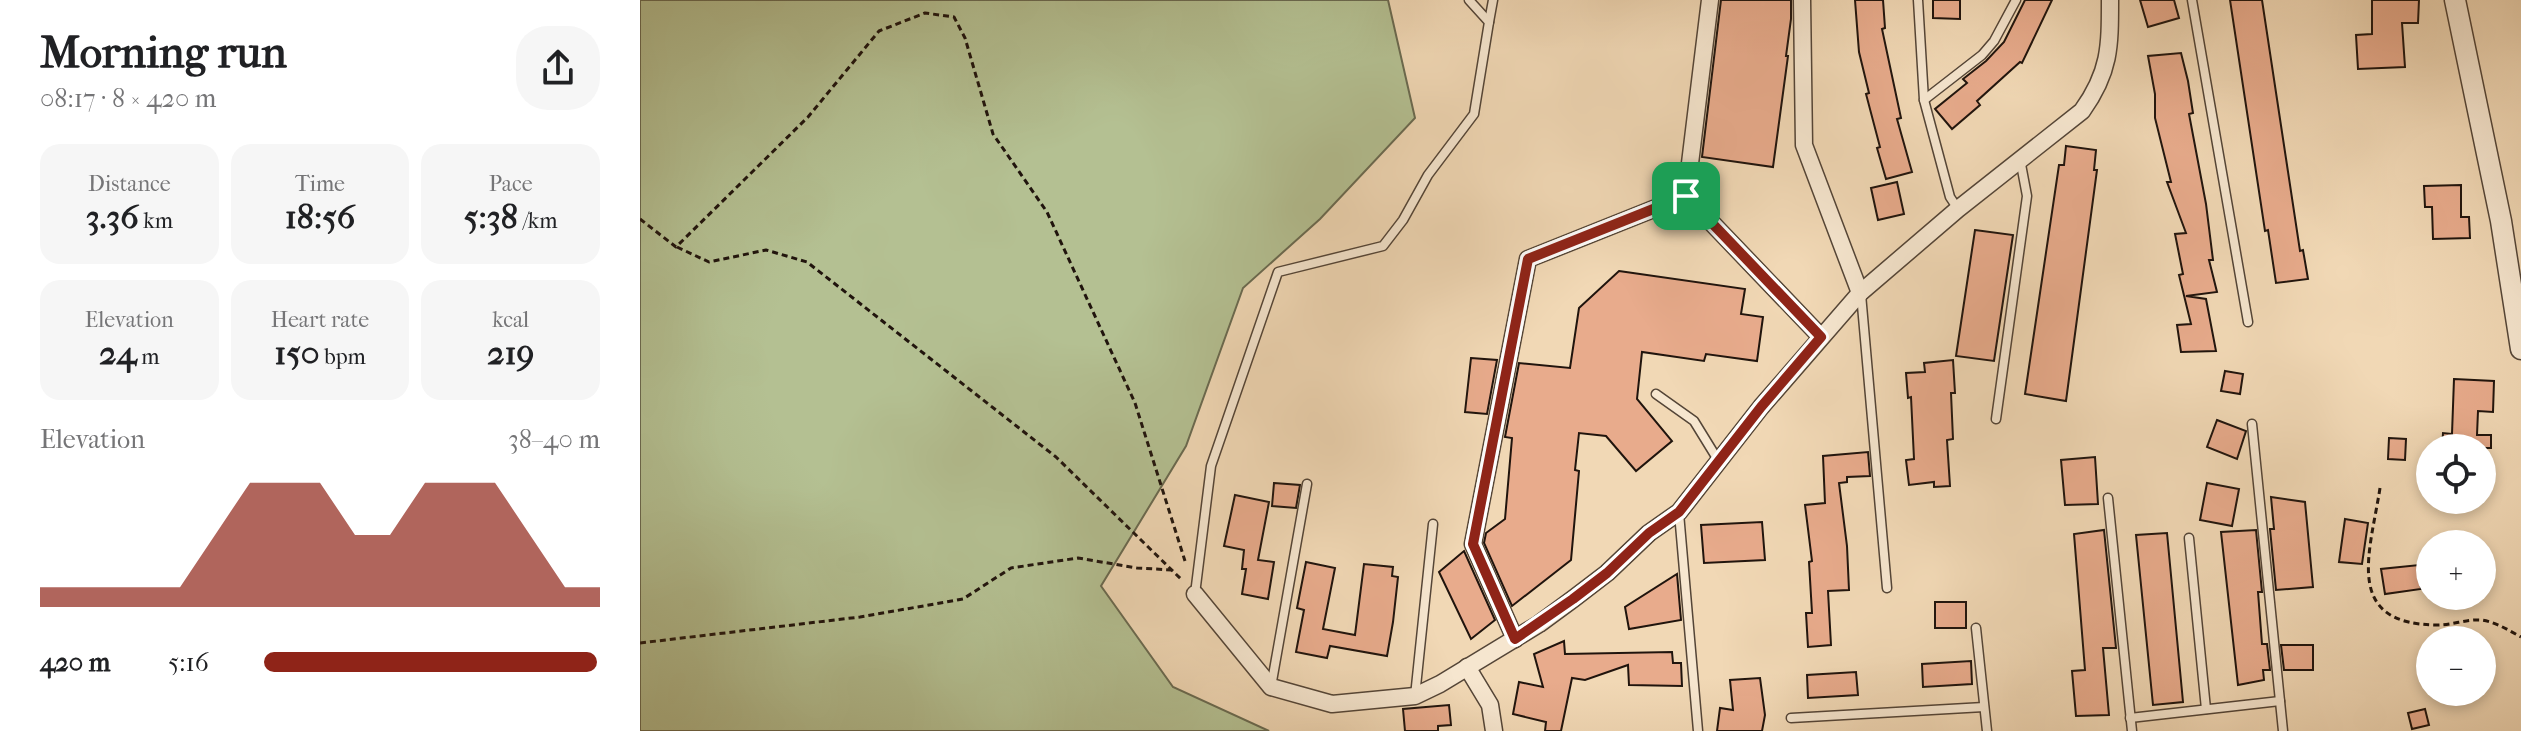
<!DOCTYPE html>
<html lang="en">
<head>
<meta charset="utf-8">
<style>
  :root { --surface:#fff; --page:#f6f6f6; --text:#202124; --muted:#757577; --accent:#8f2418 }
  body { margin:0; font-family:"IM FELL French Canon",serif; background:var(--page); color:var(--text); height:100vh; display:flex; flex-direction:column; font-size:30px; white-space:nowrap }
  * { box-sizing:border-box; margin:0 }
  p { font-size:26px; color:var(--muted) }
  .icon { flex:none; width:44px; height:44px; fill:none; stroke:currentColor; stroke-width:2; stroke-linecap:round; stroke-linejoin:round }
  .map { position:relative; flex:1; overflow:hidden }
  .drawer { display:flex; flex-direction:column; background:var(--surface); width:640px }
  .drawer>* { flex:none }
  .controls { position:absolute; left:1776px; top:434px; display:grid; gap:16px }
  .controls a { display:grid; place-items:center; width:80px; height:80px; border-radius:50%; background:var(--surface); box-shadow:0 4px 12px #0003; font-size:40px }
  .pin { position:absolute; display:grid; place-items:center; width:68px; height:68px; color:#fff; margin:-34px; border-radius:16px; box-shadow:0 4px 12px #0006 }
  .round { display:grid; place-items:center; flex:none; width:84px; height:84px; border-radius:32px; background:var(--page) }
  .overview { display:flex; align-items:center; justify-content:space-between; height:136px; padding:0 40px }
  h1 { font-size:44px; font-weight:700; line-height:60px }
  .stats { display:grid; grid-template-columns:repeat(3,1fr); gap:12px; height:136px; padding:8px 40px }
  .stats div { display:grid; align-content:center; border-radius:20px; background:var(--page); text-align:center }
  .stats b { font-size:34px; font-weight:700 }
  .stats small { font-size:22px; font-weight:400 }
  .stats p { font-size:22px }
  .chart { height:224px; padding:16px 40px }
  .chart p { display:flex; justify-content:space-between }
  .chart svg { width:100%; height:144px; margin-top:8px; fill:var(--accent); opacity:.7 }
  ul { padding:0 40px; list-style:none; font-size:26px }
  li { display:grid; grid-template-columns:128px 96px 1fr; align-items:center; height:60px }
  li i { height:20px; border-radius:10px; background:var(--accent) }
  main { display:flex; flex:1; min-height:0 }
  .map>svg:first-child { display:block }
</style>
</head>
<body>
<main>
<section class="drawer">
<div class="overview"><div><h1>Morning run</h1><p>08:17 · 8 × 420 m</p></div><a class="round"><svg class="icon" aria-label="share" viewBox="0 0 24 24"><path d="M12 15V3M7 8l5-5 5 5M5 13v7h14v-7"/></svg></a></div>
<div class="stats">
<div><p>Distance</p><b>3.36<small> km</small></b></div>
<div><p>Time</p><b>18:56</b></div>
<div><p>Pace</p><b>5:38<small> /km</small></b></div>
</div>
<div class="stats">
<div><p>Elevation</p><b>24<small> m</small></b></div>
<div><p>Heart rate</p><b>150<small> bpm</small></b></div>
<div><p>kcal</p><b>219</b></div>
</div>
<div class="chart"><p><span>Elevation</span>38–40 m</p>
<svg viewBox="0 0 160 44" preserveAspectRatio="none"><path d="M0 44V38L10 38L20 38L30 38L40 38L50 22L60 6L70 6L80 6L90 22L100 22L110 6L120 6L130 6L140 22L150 38L160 38V44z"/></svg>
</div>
<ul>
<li><b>420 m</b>5:16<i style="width:99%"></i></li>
</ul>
</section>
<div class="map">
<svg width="1881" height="731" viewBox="0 0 1881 731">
  <rect width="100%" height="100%" fill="#f1d8b5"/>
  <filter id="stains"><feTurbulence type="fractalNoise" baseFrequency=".0025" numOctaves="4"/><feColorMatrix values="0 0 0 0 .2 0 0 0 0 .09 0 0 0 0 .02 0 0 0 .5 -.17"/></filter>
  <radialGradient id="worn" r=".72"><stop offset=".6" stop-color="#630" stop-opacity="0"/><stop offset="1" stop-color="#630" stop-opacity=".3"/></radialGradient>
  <polygon fill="#b4c092" stroke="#6a6a50" stroke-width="2" points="0,0 748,0 775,118 680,219 603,288 546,446 461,586 533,687 629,731 0,731"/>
  <g fill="#e8ab8c" stroke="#20140d" stroke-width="2">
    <polygon points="1081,0 1151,0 1151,19 1146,56 1148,56 1133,167 1062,157"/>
    <polygon points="1215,0 1243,0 1245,28 1242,29 1261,118 1257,119 1272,172 1246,179 1237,148 1240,147 1226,94 1229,93 1219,52"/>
    <polygon points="1293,0 1320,0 1320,19 1293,18"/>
    <polygon points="1385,0 1412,0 1382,63 1380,62 1337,101 1340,105 1312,129 1295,109 1327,83 1323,79 1346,61 1364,42"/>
    <polygon points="1500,0 1534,0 1539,18 1508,27"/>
    <polygon points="1590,0 1622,0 1660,251 1663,250 1668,279 1636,283 1628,230 1625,231"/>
    <polygon points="1732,0 1779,0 1778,23 1762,23 1765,67 1718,69 1716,35 1732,34"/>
    <polygon points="1541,53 1548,81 1553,113 1549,114 1566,204 1573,260 1569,260 1577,292 1546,296 1566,299 1576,351 1541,352 1537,325 1551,324 1539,275 1543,274 1535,234 1546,233 1527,182 1531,182 1515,118 1515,94 1508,56"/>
    <polygon points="1426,146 1456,150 1454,170 1457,170 1426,401 1385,394 1419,165 1424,165"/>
    <polygon points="1257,182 1264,214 1238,220 1231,188"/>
    <polygon points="1821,185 1821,217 1829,217 1830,238 1793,239 1792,207 1785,207 1784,186"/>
    <polygon points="1335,230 1373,235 1354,361 1316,356"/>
    <polygon points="979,271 1105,289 1101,314 1123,317 1117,361 1066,354 1064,361 1002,352 997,399 1032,441 996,471 966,436 939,433 935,470 939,471 931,560 872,606 844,543 846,533 865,519 872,438 865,437 879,363 930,368 939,308"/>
    <polygon points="831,358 857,360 847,414 825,412"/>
    <polygon points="1313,360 1315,393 1311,393 1313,439 1307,440 1310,486 1294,487 1294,482 1269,485 1266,460 1274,459 1271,397 1268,398 1266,373 1285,372 1284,363"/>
    <polygon points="1585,371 1603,374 1600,394 1581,391"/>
    <polygon points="1814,379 1854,381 1853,412 1838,411 1837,435 1851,435 1851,448 1802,448 1803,433 1812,434"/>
    <polygon points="1577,420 1606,431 1597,459 1567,447"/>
    <polygon points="1749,438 1766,439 1765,460 1748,459"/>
    <polygon points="1228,452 1230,476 1207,477 1207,482 1199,483 1207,546 1209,590 1188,591 1191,645 1168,647 1166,613 1172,613 1169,562 1172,561 1165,505 1185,503 1183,456"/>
    <polygon points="1455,457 1458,504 1425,505 1421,460"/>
    <polygon points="634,483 660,485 656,508 632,506"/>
    <polygon points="1567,483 1599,489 1592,526 1560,520"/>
    <polygon points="595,495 629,502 618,560 634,562 628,599 602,594 606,569 602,569 604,550 584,546"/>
    <polygon points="1631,497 1665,502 1673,587 1636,590 1630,529 1634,529"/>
    <polygon points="1705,519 1728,523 1722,564 1699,562"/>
    <polygon points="1122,522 1125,560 1064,563 1061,525"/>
    <polygon points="1464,530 1476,648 1463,648 1469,715 1436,716 1432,671 1445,670 1434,534"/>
    <polygon points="1616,530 1622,592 1618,592 1622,644 1627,644 1630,670 1623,670 1624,680 1598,685 1581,532"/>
    <polygon points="1527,533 1543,702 1513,705 1496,535"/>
    <polygon points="824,551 855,620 831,639 799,572"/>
    <polygon points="666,562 695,568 683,629 715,635 724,564 753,567 752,576 758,577 753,622 747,656 690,646 687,658 656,652 664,610 657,608"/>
    <polygon points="1779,565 1781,589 1745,594 1741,569"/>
    <polygon points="1037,574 1041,620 989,629 985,607"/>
    <rect x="1295" y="602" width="31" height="26"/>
    <polygon points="924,641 925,654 1032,652 1033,663 1041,663 1042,686 989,685 988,665 945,680 932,678 921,731 905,731 906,722 873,714 879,682 903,687 894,654"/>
    <polygon points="1641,645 1673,645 1673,670 1644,670"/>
    <polygon points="1331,661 1332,684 1283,687 1282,664"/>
    <polygon points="1216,672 1218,695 1168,698 1167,675"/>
    <polygon points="1120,678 1125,715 1122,731 1077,731 1080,708 1093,710 1090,680"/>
    <polygon points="809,705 811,725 798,726 798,731 765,731 763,709"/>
    <polygon points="1785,709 1789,725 1772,729 1768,713"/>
  </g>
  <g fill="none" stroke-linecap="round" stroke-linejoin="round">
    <defs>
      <g id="service">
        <polyline points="1278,0 1284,100 1310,197 1318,209"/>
        <polyline points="1552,0 1608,322"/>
        <polyline points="849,22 853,0"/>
        <polyline points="1284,100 1342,55 1354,41 1376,0"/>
        <polyline points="1221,294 1247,588"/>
        <polyline points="1016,394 1054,421 1078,460"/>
        <polyline points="1356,419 1387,196 1380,159"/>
        <polyline points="1612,424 1643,731"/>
        <polyline points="1468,498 1492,731"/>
        <polyline points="1039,513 1058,731"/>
        <polyline points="1549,538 1566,709"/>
        <polyline points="555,594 571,466 638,272 743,246 763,220 788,175 834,114 849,22 829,0"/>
        <polyline points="1336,628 1347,731"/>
        <polyline points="631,687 667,484"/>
        <polyline points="775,696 793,524"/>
        <polyline points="1151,718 1344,707"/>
        <polyline points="1490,718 1640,701"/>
      </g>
      <g id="minor">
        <polyline points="1070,0 1046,196 1181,337"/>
        <polyline points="1162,0 1164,145 1220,293"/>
        <path d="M555 594 631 687 692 704 775 696 800 684 899 624 933 599 967 573 1009 533 1039 512 1121 407 1220 293 1318 209 1442 111C1470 72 1470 47 1470 0"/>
        <polyline points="875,639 833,544 888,259 1046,196"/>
        <polyline points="827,667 850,705 854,731"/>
      </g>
      <polyline id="tertiary" points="1815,0 1861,221 1881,349"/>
    </defs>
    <use href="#service" stroke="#544537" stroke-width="11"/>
    <use href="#minor" stroke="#544537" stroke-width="19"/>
    <use href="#tertiary" stroke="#544537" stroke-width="23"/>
    <g stroke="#20140d" stroke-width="3" stroke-dasharray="6 4" stroke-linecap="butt">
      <polyline points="0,219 36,247 168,117 239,31 285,13 314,17 325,38 353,134 407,212 495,403 545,561"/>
      <polyline points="37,247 69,262 126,250 167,262 416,457 542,580"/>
      <path d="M1740 488C1730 553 1702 625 1798 625 1812 625 1827 619 1841 620 1856 622 1868 630 1881 637"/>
      <polyline points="0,643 220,617 323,599 371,568 438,558 497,568 532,570"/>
    </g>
    <use href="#service" stroke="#f6e6cf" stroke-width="8"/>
    <use href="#minor" stroke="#f6e6cf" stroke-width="16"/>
    <use href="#tertiary" stroke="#f6e6cf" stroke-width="20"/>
  </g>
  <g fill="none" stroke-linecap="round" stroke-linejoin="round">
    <defs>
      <polygon id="route" points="1046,196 1181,337 1121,407 1039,512 1009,533 967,573 933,599 875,639 833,544 888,259"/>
    </defs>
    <use href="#route" stroke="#fff" stroke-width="16"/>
    <use href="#route" stroke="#8f2418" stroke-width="10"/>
  </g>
  <rect width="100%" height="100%" filter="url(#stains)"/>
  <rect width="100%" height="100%" fill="url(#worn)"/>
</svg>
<div class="controls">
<a><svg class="icon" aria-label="locate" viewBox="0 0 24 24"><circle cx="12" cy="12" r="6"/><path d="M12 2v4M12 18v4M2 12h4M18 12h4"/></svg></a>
<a>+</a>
<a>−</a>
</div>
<div class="pin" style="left:1046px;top:196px;background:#1e9e55"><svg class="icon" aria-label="arrive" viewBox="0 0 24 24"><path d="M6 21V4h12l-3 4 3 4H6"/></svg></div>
</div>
</main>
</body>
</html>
